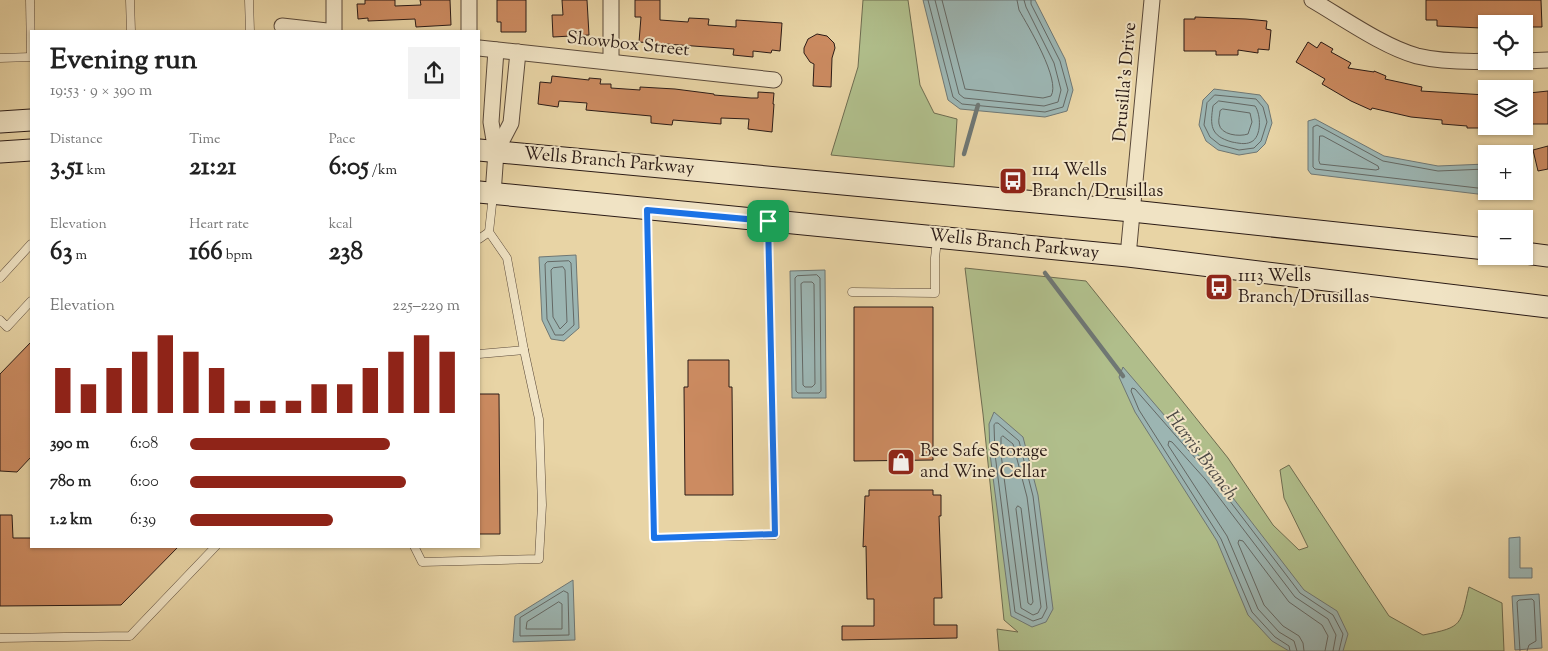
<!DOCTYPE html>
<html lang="en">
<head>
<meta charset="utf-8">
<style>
  :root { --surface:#fff; --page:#f2f2f2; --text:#222; --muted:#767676; --accent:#8f2418 }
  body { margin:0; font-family:"Sorts Mill Goudy",serif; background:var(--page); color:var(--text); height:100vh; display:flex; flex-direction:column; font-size:19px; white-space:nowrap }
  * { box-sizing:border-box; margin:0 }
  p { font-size:16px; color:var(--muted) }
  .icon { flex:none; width:28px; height:28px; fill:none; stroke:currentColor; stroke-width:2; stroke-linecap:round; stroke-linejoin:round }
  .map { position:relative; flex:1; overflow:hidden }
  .drawer { position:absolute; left:30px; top:30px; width:450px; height:518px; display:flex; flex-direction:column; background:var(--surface); border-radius:0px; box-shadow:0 1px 4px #0004 }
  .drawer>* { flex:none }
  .buttons { position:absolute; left:1478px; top:15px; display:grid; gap:10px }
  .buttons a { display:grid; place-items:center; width:55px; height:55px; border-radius:0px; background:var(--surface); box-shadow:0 1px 4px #0004; font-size:25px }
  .pin { position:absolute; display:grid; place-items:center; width:42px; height:42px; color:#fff; margin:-21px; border-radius:10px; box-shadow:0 2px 8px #0006 }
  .round { display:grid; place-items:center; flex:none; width:52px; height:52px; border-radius:0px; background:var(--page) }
  .overview { display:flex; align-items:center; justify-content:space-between; height:85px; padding:0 20px }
  h1 { font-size:28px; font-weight:700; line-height:38px }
  .metrics { display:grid; grid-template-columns:repeat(3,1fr); gap:8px; height:85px; padding:5px 20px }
  .metrics div { display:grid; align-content:center }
  .metrics b { font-size:25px; font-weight:700 }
  .metrics small { font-size:14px; font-weight:400 }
  .metrics p { font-size:14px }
  .chart { height:140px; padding:10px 20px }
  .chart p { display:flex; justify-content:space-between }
  .chart svg { width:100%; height:90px; margin-top:5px; stroke:var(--accent); stroke-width:6 }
  ul { padding:0 20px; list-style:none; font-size:16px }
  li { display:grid; grid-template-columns:80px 60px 1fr; align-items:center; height:38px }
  li i { height:12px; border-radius:6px; background:var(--accent) }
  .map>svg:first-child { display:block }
</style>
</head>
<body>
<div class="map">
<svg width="1548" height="651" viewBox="0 0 1548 651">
  <rect width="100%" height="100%" fill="#e8d4a5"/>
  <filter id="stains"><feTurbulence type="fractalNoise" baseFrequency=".004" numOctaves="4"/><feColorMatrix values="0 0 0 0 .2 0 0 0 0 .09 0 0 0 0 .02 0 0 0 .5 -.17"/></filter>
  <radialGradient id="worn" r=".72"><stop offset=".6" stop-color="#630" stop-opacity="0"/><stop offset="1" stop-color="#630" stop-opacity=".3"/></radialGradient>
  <g fill="#b0be8b" stroke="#6e6c50">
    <polygon points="863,0 908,0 920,85 934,113 957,119 954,167 831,155 858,67"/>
    <path d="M965 268 1086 281 1228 458 1273 525 1299 550 1308 547 1284 498 1280 470 1289 465 1389 616 1423 635C1464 627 1460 625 1469 587L1502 603 1504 651H999L997 629 1018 632 1004 620 983 414Z"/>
  </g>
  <g fill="#9cb5b2" stroke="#6f7774">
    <polygon points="923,0 1035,0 1065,59 1073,90 1067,111 1045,117 960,109 948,100"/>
    <polygon points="1214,89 1260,95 1268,105 1272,123 1265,144 1257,152 1239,155 1218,150 1206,141 1199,125 1203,100"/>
    <polygon points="1315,119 1384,156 1438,166 1486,164 1486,191 1496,191 1486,195 1311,174 1308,170 1308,121"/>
    <polygon points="576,255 579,328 564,341 551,339 542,320 539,257"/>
    <polygon points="825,270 826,398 792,398 790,271"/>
    <polygon points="1123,367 1213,472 1304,590 1337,611 1348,634 1343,651 1289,651 1272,641 1248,615 1217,541 1135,412 1119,377"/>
    <polygon points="994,412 1023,437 1038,495 1053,609 1046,622 1032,627 1011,616 990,454 989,424"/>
    <polygon points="1520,537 1520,568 1532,568 1532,578 1509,578 1509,538"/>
    <polygon points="573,580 575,640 513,642 515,616"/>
    <polygon points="1539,594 1542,648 1515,650 1512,596"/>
  </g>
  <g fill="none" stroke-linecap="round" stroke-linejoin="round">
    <g stroke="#646864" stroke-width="1">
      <polyline points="928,0 953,97 962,104 1045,112 1063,107 1068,90 1060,61 1031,4 1031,0"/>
      <polyline points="935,0 959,94 964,98 1044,106 1058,102 1061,90 1054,63 1026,7 1024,0"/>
      <path d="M942 0 965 89 1043 98 1051 96C1061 80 1028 26 1019 10L1017 0"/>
      <polygon points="1215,95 1256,99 1263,107 1267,122 1261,141 1254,148 1239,150 1220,145 1210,137 1204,125 1207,103"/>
      <path d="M1219 101 1255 106C1261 114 1262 137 1251 142 1245 145 1238 143 1232 142 1210 136 1210 125 1213 106Z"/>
      <path d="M1223 109 1250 113 1252 122 1248 134C1239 137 1221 135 1219 124 1218 120 1220 115 1220 111Z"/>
      <polygon points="1320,136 1323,136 1378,166 1379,169 1376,170 1320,164 1319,161"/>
      <polyline points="1486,169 1438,171 1383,161 1317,125 1313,127 1313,167 1315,169 1486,189"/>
      <polygon points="569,261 571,263 574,325 563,335 555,335 547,319 545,264 547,262"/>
      <polygon points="563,267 565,270 567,322 560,329 553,317 551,270 553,268"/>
      <polygon points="817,275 820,278 821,391 819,393 798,393 796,391 795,278 797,276"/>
      <polygon points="804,282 812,282 814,284 815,384 812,387 805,387 803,385 801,284"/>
      <polygon points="996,423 998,423 1019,441 1033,496 1047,608 1042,618 1033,621 1015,612 995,454 994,425"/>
      <polygon points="1003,436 1013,444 1027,497 1041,607 1038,613 1033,615 1021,608 1001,454 1001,438"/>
      <polygon points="1018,506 1021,508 1033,602 1031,605 1028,603 1016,509"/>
      <polygon points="564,591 568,593 569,635 520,636 520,618"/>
      <polygon points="559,602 562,604 562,629 526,629 527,622"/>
      <polyline points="1290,651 1289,646 1275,637 1252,612 1221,539 1139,410 1131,391 1132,388 1135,389 1210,475 1300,593 1333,615 1343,634 1339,651"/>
      <polyline points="1297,651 1294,641 1279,632 1258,609 1227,536 1168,445 1169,441 1172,442 1205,479 1295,597 1328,619 1336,635 1333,651"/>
      <polyline points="1304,651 1303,643 1299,636 1283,626 1264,605 1238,543 1239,540 1243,541 1289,602 1322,625 1328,636 1325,651"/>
      <polyline points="1520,651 1517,602 1519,600 1532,599 1534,601 1536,641 1529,645 1527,651"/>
    </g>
    <g stroke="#6f7774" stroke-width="4.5">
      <polyline points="964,154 978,105"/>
      <polyline points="1045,273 1123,376"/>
    </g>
  </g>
  <g fill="#cc8b61" stroke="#2b1b16">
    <polygon points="365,0 395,0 395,6 421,5 420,0 450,0 451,25 416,27 415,19 368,21 368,18 358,19 357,4 365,4"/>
    <polygon points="497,0 526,0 526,32 501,32 501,22 497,22"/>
    <polygon points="562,0 587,0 589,35 553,37 552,15 563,15"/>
    <polygon points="635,0 660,0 660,20 688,22 689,18 709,19 708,25 736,27 736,20 782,23 780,51 772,50 771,53 753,51 753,57 733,55 734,49 639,42 641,17 635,17"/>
    <polygon points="1426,0 1541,0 1542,27 1526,27 1526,24 1481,24 1481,28 1437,26 1437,20 1426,20"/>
    <polygon points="1195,17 1246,19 1267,21 1266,29 1271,30 1269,50 1258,49 1258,53 1238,50 1238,55 1216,55 1216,51 1184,51 1184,19 1195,19"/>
    <polygon points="817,34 827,36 834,43 835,48 832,58 831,87 813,86 814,64 810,62 804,53 804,48 808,39"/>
    <polygon points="1308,42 1317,48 1321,42 1333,49 1331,52 1351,63 1348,68 1374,72 1374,71 1386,76 1385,79 1422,87 1421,91 1486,95 1486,128 1467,128 1467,126 1442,124 1442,120 1411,117 1372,108 1371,110 1351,101 1322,84 1325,79 1296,62"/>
    <polygon points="552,76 589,80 589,78 601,79 600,84 611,84 611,88 640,90 640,87 675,89 714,94 714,95 751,98 758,98 758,92 774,93 773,104 774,104 772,132 748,129 749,119 721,118 721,124 673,120 672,125 651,123 651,116 586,110 587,103 559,101 558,107 538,104 540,82 551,83"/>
    <polygon points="1548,91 1548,124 1530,124 1529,93"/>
    <polygon points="1548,146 1548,169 1538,171 1533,150"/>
    <polygon points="854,307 933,307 933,460 854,461"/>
    <polygon points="31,342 31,457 17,472 0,471 0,374"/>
    <polygon points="688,360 729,360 729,387 732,387 733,495 685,495 684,387 688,387"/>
    <polygon points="479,394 499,394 500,534 479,534"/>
    <polygon points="869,490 933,490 933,495 941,495 941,516 939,516 942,598 934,598 934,625 957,625 957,638 842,640 842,626 874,626 874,599 867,599 866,546 863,547 865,496 869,496"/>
    <polygon points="0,515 12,515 13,538 31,538 31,546 179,546 121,605 0,606"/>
  </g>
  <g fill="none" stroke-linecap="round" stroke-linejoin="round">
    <defs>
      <g id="lane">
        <polyline points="30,0 31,54"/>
        <polyline points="130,0 131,31"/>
        <polyline points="249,0 250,31"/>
        <polyline points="0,58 31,57"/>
        <polyline points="647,209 654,538 775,535 768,223"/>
        <polyline points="479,239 489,232"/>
        <polyline points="0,278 31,244"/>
        <polyline points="852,292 935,293 935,258 937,240"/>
        <polyline points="0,320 7,327 31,301"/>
        <polyline points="479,354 524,350"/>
        <polyline points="414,546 422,562 539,559 542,505 539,419 524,350 507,258 489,232 493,195"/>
        <polyline points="0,638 130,636 216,546"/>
      </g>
      <g id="street">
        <polyline points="334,0 334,31"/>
        <polyline points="469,0 469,31"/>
        <polyline points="611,0 611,62"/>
        <path d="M1312 0C1343 18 1384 47 1417 56 1442 62 1468 62 1494 61"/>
        <polyline points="282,26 327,31"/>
        <polyline points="479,48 774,80"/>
        <polyline points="1524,61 1548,60"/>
        <polyline points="496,152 511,123 518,52"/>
        <polyline points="493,194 496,152 491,122 496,50"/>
        <polyline points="1128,256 1152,0"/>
      </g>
      <g id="secondary">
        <polyline points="0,122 31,120"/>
        <polyline points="479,150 1132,211 1486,249"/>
        <polyline points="0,152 31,150"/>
        <polyline points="479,192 1128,256 1548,307"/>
        <polyline points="1524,253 1548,256"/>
      </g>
    </defs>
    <use href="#lane" stroke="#5a493a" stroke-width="9"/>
    <use href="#street" stroke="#5a493a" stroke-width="17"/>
    <use href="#secondary" stroke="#2b1b16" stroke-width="23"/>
    <use href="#lane" stroke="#f0e3c4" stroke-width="8"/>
    <use href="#street" stroke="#f0e3c4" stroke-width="15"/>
    <use href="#secondary" stroke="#f0e3c4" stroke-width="21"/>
  </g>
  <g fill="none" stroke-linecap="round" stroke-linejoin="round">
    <defs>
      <polygon id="route" points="647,210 768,221 775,534 654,538"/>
    </defs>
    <use href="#route" stroke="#fff" stroke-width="10"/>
    <use href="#route" stroke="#1a73e8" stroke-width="6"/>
  </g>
  <defs>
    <symbol id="bus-square" viewBox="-11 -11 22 22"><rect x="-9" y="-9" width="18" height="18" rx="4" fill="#8f2418" stroke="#f0e3c4"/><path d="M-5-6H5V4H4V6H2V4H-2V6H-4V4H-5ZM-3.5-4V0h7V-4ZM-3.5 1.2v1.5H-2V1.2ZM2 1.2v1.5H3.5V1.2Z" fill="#fff"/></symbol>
    <symbol id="shop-square" viewBox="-11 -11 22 22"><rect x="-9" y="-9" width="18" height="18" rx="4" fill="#8f2418" stroke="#f0e3c4"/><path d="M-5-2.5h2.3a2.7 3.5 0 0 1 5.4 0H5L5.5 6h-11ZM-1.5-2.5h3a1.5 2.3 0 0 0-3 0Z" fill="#fff"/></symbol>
  </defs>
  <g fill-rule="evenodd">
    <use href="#bus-square" x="997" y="165" width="32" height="32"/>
    <use href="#bus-square" x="1203" y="271" width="32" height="32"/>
    <use href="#shop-square" x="885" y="446" width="32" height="32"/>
  </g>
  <g text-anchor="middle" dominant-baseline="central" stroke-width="4" stroke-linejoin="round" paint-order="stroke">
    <g font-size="18" fill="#2b1b16" stroke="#f0e3c4">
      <text transform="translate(628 45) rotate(6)">Showbox Street</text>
      <text transform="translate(1126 82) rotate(-85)">Drusilla's Drive</text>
      <text transform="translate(609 162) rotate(5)">Wells Branch Parkway</text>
      <text transform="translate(1014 245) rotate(6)">Wells Branch Parkway</text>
    </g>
    <g font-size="18" fill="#2b1b16" stroke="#f0e3c4" text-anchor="start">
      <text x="1032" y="171">1114 Wells<tspan x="1032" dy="21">Branch/Drusillas</tspan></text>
      <text x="1238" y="277">1113 Wells<tspan x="1238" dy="21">Branch/Drusillas</tspan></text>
      <text x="920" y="452">Bee Safe Storage<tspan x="920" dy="21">and Wine Cellar</tspan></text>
    </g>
    <g font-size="19" font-style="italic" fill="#4d4945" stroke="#f0e3c4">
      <text transform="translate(1201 456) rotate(53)">Harris Branch</text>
    </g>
  </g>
  <rect width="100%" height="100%" filter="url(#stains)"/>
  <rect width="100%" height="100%" fill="url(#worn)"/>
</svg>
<div class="buttons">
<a><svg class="icon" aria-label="locate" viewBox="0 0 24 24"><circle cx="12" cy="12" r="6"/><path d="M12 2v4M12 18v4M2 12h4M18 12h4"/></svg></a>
<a><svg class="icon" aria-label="layers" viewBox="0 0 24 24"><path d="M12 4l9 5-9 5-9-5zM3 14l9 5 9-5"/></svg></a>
<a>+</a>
<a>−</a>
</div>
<div class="pin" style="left:768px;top:221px;background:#1e9e55"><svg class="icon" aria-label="arrive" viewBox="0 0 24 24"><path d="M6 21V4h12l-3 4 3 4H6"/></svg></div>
<section class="drawer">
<div class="overview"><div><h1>Evening run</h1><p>19:53 · 9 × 390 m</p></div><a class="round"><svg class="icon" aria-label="share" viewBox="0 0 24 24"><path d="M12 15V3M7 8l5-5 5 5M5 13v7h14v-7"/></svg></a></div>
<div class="metrics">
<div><p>Distance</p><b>3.51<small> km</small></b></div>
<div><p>Time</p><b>21:21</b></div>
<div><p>Pace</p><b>6:05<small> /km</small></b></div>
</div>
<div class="metrics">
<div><p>Elevation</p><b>63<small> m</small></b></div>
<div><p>Heart rate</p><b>166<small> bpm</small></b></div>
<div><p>kcal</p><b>238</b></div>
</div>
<div class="chart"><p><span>Elevation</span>225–229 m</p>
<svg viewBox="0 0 160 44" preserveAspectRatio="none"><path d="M5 44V22M15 44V30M25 44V22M35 44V14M45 44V6M55 44V14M65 44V22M75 44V38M85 44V38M95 44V38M105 44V30M115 44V30M125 44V22M135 44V14M145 44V6M155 44V14"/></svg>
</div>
<ul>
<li><b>390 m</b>6:08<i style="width:74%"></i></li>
<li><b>780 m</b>6:00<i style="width:80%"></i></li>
<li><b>1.2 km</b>6:39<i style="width:53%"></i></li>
</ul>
</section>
</div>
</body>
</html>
